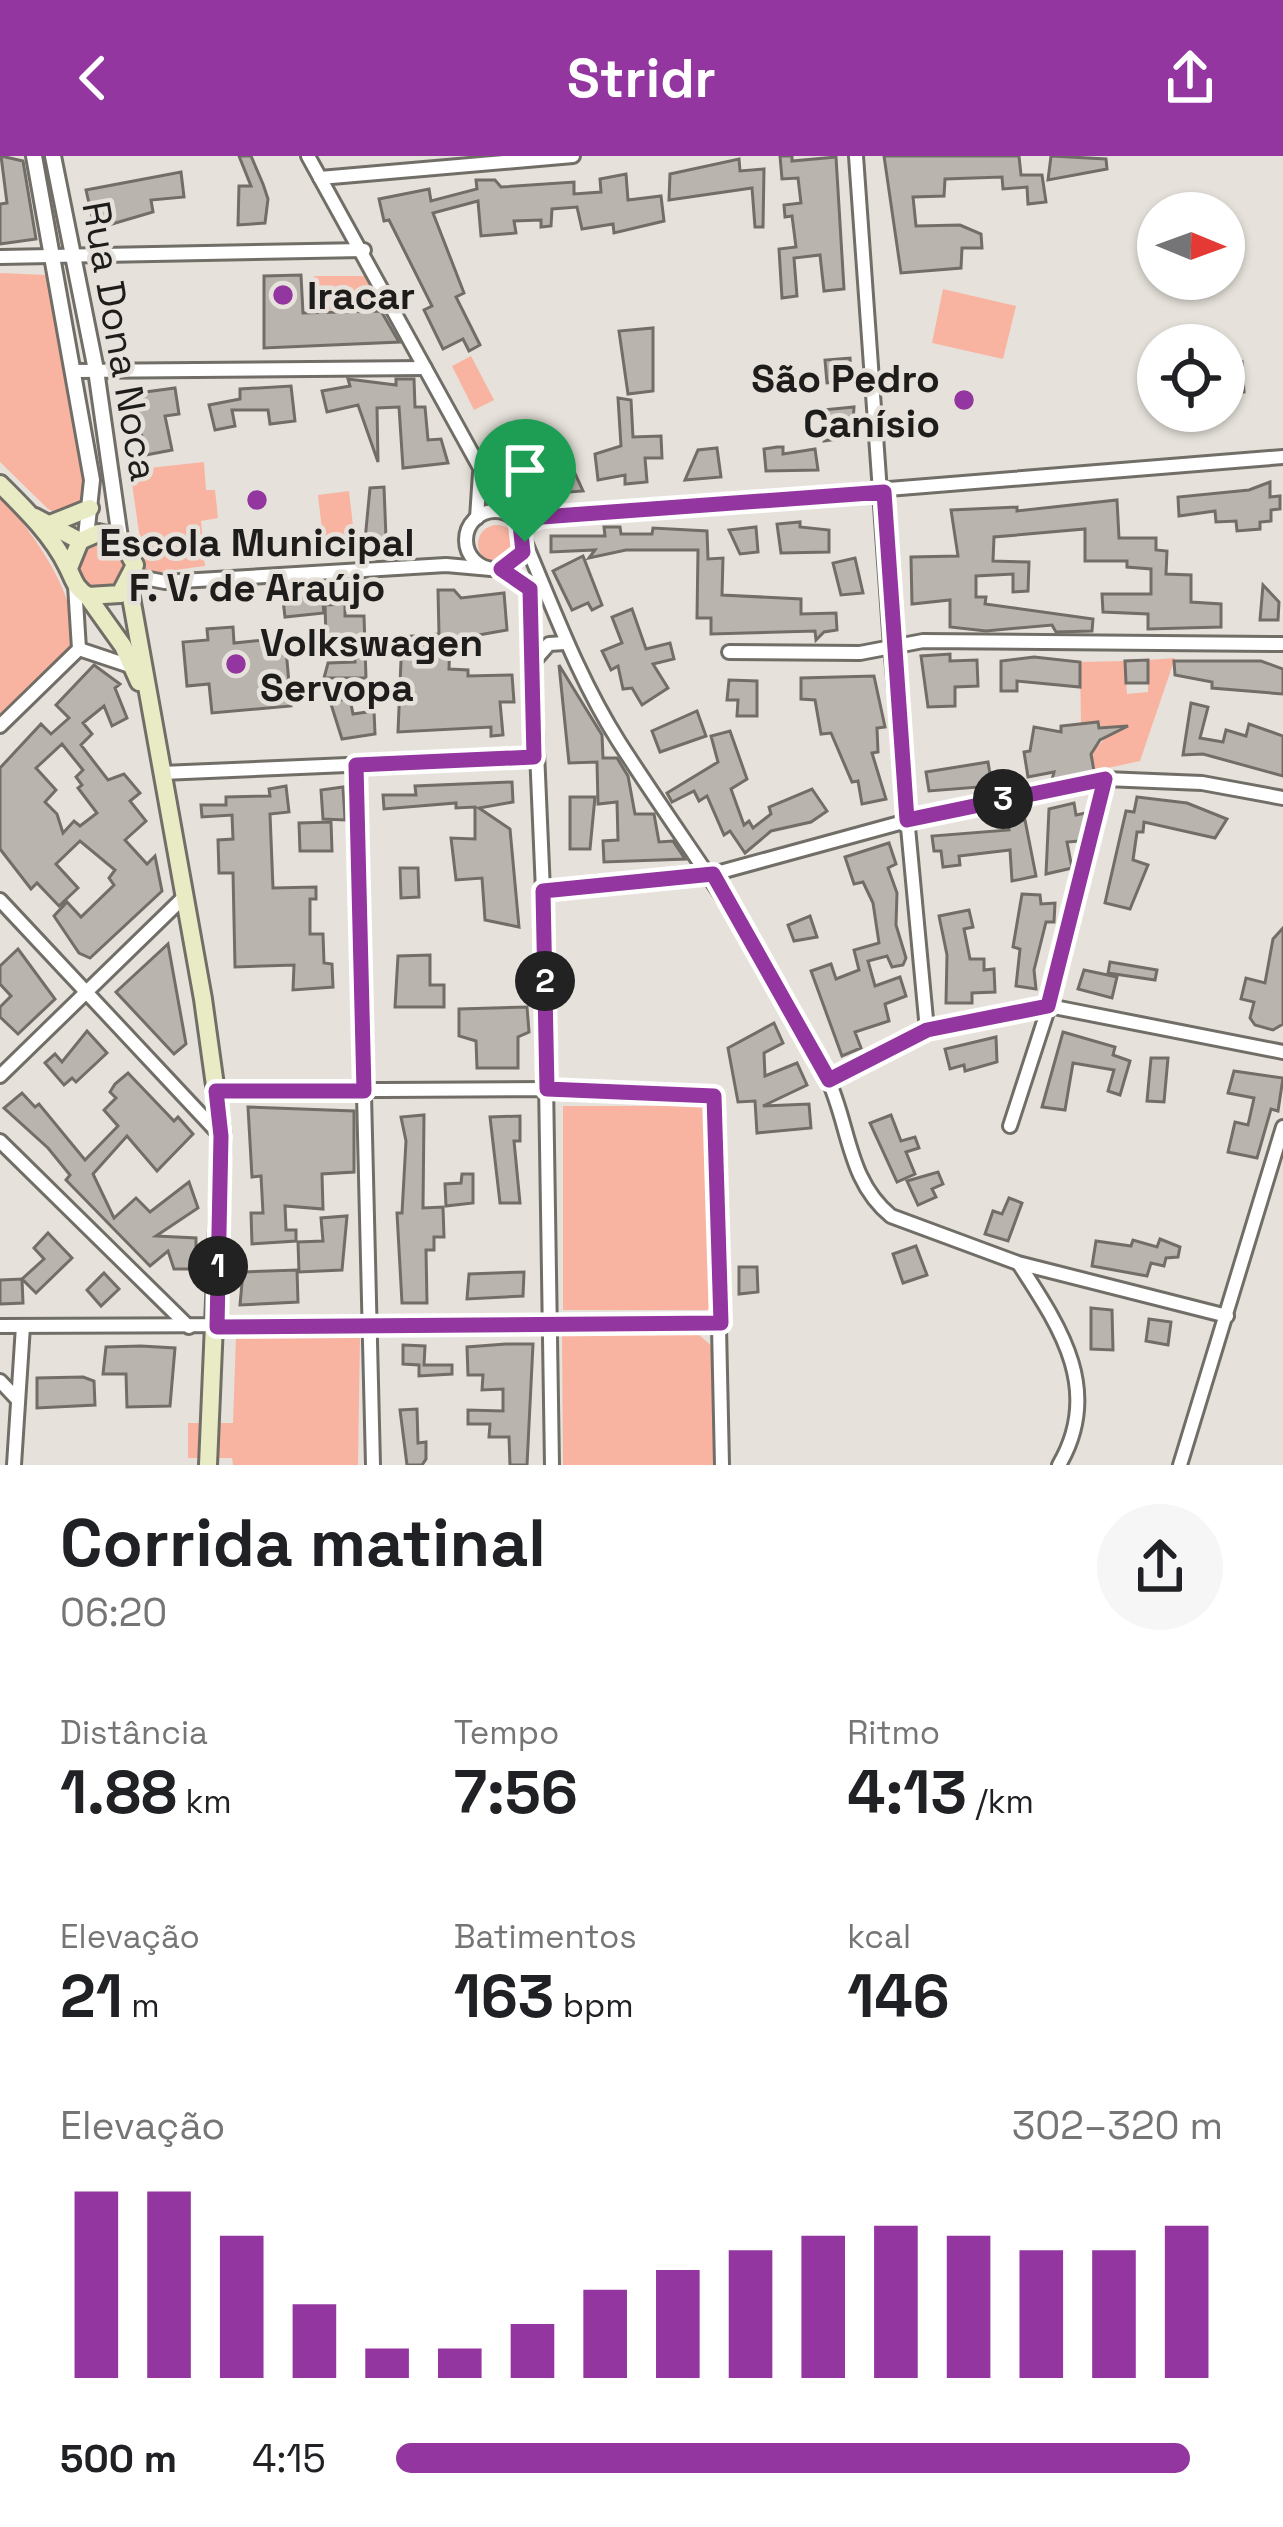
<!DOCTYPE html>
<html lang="pt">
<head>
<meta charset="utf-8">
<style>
  :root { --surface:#fff; --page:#f6f6f6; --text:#202124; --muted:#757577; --accent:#9336a0 }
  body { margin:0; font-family:"Space Grotesk",sans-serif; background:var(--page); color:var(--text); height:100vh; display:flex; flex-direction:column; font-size:45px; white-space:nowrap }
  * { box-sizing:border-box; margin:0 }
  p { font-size:39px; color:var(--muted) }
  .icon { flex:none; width:66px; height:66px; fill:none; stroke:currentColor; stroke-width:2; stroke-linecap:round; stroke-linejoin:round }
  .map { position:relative; height:1309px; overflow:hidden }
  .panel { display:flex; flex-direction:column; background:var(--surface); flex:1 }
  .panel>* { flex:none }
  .needle { width:78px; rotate:91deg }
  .controls { position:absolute; left:1137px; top:36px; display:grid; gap:24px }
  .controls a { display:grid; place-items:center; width:108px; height:108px; border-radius:50%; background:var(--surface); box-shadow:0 3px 9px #0004; font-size:60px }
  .pin { position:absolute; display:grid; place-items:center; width:102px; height:102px; color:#fff; margin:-123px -51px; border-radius:50% 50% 50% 0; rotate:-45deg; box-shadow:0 0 12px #0007 }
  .pin .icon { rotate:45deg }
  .km { position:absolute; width:60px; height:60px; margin:-30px; border-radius:50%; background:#222; color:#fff; font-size:33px; line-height:60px; text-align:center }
  .round { display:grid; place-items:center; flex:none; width:126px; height:126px; border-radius:63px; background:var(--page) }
  .headline { display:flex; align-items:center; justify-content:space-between; height:204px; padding:0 60px }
  h1 { font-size:66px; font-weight:600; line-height:90px }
  .figures { display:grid; grid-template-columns:repeat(3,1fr); gap:18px; height:204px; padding:12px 60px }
  .figures div { display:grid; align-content:center }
  .figures b { font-size:60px; font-weight:600 }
  .figures small { font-size:33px; font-weight:400 }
  .figures p { font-size:33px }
  .chart { height:336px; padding:24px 60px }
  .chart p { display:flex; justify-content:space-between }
  .chart svg { width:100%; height:216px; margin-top:12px; stroke:var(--accent); stroke-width:6 }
  ul { padding:0 60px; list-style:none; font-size:39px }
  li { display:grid; grid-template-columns:192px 144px 1fr; align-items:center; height:90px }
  li i { height:30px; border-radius:15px; background:var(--accent) }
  header { display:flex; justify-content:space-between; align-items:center; height:156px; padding:0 60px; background:var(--accent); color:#fff; font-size:54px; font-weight:600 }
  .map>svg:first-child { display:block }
</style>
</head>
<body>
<header><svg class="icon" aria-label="back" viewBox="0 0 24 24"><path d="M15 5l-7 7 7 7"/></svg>Stridr<svg class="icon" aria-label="share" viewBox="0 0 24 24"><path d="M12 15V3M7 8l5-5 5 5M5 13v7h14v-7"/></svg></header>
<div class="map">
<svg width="1283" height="1309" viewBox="0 0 1283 1309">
  <rect width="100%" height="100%" fill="#e6e2db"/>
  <g fill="#f8b4a0">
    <path d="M0 117 47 119C54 154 101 328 83 348 78 355 66 356 58 358L48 353 0 306Z"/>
    <polygon points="314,120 367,120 381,154 314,154"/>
    <polygon points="943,133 1016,150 1003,203 932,187"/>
    <polygon points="471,200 494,244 474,254 452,210"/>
    <polygon points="204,306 206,334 215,334 218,362 201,365 205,410 145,418 130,314"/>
    <polygon points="349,335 355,387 324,391 318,339"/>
    <path d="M0 340C31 374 85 446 71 495L0 564Z"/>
    <circle cx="497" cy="388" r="19"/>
    <circle cx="103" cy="411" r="24"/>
    <polygon points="1175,502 1140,605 1094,615 1091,598 1108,579 1107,571 1081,568 1080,506 1125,505 1127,538 1148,536 1148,504"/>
    <polygon points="563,950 704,950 714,955 714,1148 707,1154 563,1154"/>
    <polygon points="698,1178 715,1193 715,1309 563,1309 562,1179"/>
    <polygon points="236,1180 360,1180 358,1309 233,1309 232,1302 188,1302 188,1267 233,1267"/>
  </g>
  <g fill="#bab4ae" stroke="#736d68" stroke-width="3" fill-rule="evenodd">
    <polygon points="1,0 23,5 36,83 0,88 0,48 7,47"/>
    <polygon points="239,0 251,0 263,28 268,43 265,67 238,69 239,30 251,30"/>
    <polygon points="780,0 792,0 792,5 836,1 844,133 824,135 820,99 794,102 797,140 782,142 779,93 796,91 792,60 785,61 784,49 801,47 798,22 782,23"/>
    <polygon points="884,0 1019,0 1021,19 1042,19 1046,46 1028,48 1027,31 1003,33 1002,21 945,23 944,40 913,41 916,70 960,69 981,78 982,92 962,92 961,112 901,117"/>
    <polygon points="1051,0 1106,3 1107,13 1048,24"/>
    <polygon points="739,3 740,15 764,13 763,71 755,71 752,32 669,44 670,18"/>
    <polygon points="181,16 184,41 151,44 153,56 95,73 86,34"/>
    <polygon points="626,18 628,44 661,40 664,65 614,77 613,68 582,73 577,51 552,53 551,70 541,71 541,64 514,65 516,77 481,80 478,45 433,57 464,137 456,141 480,189 469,195 463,183 443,193 424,154 432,150 389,64 384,65 379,43 429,33 431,45 477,33 476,24 495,24 501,31 574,26 574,38 601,36 600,23"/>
    <polygon points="301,119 303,157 381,155 399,186 264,192 264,120"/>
    <polygon points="653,172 653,235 628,238 619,175"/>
    <polygon points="850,202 851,225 827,227 825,204"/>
    <polygon points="1242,206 1244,236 1227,238 1224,208"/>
    <polygon points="348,223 396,229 396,223 414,223 415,251 425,251 428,284 441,283 448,307 403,312 399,251 377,252 378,306 358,249 327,256 322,235 350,230"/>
    <polygon points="291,230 295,265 270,268 268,254 232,254 235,270 215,274 209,249 240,243 240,233"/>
    <polygon points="144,232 145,236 175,232 179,258 165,260 172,294 146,299 136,254 128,254 126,234"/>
    <polygon points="618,242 631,244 633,281 661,280 662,302 645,302 647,326 625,328 625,319 598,324 595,298 621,290"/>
    <polygon points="854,251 852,281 824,285 822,254"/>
    <polygon points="518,279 521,286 529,282 534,294 509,306 500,286"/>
    <polygon points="561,287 583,335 543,338 537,299"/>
    <polygon points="777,291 783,291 783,298 815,293 818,314 766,315 764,293"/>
    <polygon points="717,292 721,321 685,324 698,294"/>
    <polygon points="1270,326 1270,341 1280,340 1280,353 1271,354 1271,365 1260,366 1260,373 1237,375 1236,365 1216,366 1215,355 1179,360 1178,341 1249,334"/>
    <polygon points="384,331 386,382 365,384 370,332"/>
    <polygon points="1117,344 1119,382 1156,382 1156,394 1167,395 1166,418 1191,419 1191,446 1221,448 1221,471 1148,473 1148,458 1103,456 1102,438 1151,438 1151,413 1127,411 1127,405 1085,405 1085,373 994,381 993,405 1029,406 1028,435 1013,436 1013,418 976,420 976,441 986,441 985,448 1093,463 1092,475 1056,476 1052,469 986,475 950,471 950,444 912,448 911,401 958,400 951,354 1017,351 1017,355"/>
    <polygon points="800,366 800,371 829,374 829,396 781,397 777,368"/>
    <polygon points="604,371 620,371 621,378 652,378 653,372 707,375 708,403 723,402 722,439 801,443 801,458 836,457 837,474 824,476 816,484 815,475 711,478 711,462 697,462 698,394 626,394 589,402 595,394 551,396 551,380 605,380"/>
    <polygon points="756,371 758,396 740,398 729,374"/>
    <polygon points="583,400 602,449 592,454 588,447 572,454 553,415"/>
    <polygon points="855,402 863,437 841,439 833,407"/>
    <polygon points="1263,429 1279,446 1278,464 1260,464"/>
    <polygon points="438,434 454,434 461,442 504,437 507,474 450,484 449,513 468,514 468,520 512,519 514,546 500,546 503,579 491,580 491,571 398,576 402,481 439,478"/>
    <polygon points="322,439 324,457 285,461 283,444"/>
    <polygon points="345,448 345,460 364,460 366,522 324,522 328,507 355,506 353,482 326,482 325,449"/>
    <polygon points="632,453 646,493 670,487 674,503 653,508 668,532 642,549 632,532 623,533 618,510 611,514 602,495 622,487 612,461"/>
    <polygon points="233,471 234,487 285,482 291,550 212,557 209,528 187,530 183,486 208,484 207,473"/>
    <polygon points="950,498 950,505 977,504 978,530 955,531 955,550 928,551 921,500"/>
    <polygon points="1034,501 1080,506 1080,531 1017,525 1017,535 1001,535 1001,505"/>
    <polygon points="1148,504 1148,527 1126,527 1125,505"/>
    <polygon points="1174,505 1261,505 1283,513 1283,538 1212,532 1212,526 1175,519"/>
    <path d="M94 509 120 528 115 532 127 562 112 570 104 550 83 567 92 578 81 589 108 624 124 618 140 637 130 645 146 665 125 684 147 708 155 700 162 735 90 802 79 797 54 760 67 746 81 761 114 729 109 722 115 714 80 685 56 708 78 732 59 750 37 727 31 733 0 693V612L41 568 51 578 69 562 56 549ZM62 588 83 614 76 621 82 629 78 632 97 657 80 670 74 665 63 677 57 658 45 646 56 634 36 612Z"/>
    <polygon points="559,509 602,579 603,602 617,602 628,620 635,658 654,658 659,686 673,685 685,703 604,706 603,685 618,684 617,646 598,648 597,606 569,607"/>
    <polygon points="874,520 885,571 877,572 878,596 872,597 886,643 862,648 858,625 852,626 831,577 821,578 815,544 801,543 801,522"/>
    <polygon points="729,524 757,525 757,560 737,560 738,544 727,544"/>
    <polygon points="350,543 353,558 374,555 375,578 342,583 330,545"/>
    <polygon points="1191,547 1208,551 1200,582 1223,586 1226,574 1246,580 1249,568 1283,580 1283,620 1203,598 1183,599"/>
    <polygon points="697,555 706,580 660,596 652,575"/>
    <polygon points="1098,566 1099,572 1128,570 1100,584 1091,598 1094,615 1052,624 1054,616 1028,621 1024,596 1030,595 1034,571 1061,576 1061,570"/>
    <polygon points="730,575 747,623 731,633 744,669 749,665 753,672 771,658 769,651 812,633 827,655 811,666 771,675 745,697 730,675 724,679 707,640 699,645 694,635 672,646 667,637 718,606 711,580"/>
    <polygon points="988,606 992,630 929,635 926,616"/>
    <polygon points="512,626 513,646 479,652 510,673 519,771 485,764 482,722 456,724 451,682 475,683 475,651 456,652 456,647 384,653 383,639 416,639 415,630"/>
    <polygon points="286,630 289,656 270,658 273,732 316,731 316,743 310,743 310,778 323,778 324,807 332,808 333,831 293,834 294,809 235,811 233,717 219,717 218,684 233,683 232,659 202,661 201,649 226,649 226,641 270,640 269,633"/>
    <polygon points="343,631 345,664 323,663 321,634"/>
    <polygon points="570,641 595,641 590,693 570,693"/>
    <polygon points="1137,641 1187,647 1227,663 1215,682 1144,666 1143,676 1137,676 1133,704 1148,709 1130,753 1105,747 1126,655 1134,656"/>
    <polygon points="1074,647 1076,659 1086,657 1079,685 1067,686 1072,712 1046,718 1049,653"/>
    <polygon points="1025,664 1036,720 1012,725 1010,694 959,700 960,709 943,711 941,695 934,695 932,680 1009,674 1008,668"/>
    <polygon points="331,666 332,695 300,695 299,667"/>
    <polygon points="889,687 896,708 888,712 897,737 896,769 906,802 903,809 892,811 887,800 868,805 875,830 900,821 906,840 885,848 889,865 855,876 861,892 842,900 811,815 831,808 836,823 859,814 854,794 879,787 873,747 863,726 854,728 845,701"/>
    <polygon points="400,712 418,712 419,741 401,742"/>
    <polygon points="1022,738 1040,739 1041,748 1055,747 1054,766 1046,766 1034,814 1036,833 1016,830 1020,793 1013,791"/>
    <polygon points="969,754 973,771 964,773 970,803 984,803 984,814 994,813 995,836 972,837 972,847 946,847 947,799 939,760"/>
    <polygon points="810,760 817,781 794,785 788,769"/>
    <polygon points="1283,772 1283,868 1273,874 1255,869 1250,862 1254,846 1241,843 1246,822 1265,827 1273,783"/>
    <polygon points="168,788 186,888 174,898 116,836"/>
    <polygon points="18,793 55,843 18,878 0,861 0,851 11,840 0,828 0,810"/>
    <polygon points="430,799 430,829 444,829 444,851 395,851 398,800"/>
    <polygon points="1110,806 1157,814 1155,824 1108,817"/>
    <polygon points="1084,814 1117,821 1112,842 1078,833"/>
    <polygon points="527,851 529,876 518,881 518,912 477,912 476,885 459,880 459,853"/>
    <polygon points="774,867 783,887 764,897 765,920 797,907 807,929 763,950 809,948 811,972 757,977 755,945 738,946 728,892"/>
    <polygon points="87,875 107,897 76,926 72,922 64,929 45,907 55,898 62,906"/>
    <polygon points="1063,876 1115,891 1113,899 1130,905 1120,939 1108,935 1114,914 1073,907 1065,954 1042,951"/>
    <polygon points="996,881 997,906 965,915 964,909 950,913 945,893"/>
    <polygon points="1151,902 1168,902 1164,946 1147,945"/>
    <polygon points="1234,915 1283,922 1278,955 1271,953 1257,1002 1228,996 1235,966 1248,969 1254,942 1228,937"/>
    <polygon points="128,917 174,965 178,961 193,978 157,1015 127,980 93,1018 114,1062 136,1042 150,1056 189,1026 198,1052 156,1080 196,1082 196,1113 174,1113 168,1095 150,1110 66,1024 70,1019 48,992 4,952 22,937 35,951 39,948 85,1004 118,970 104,954 116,942 110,936 115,928"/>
    <polygon points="248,951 354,955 354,1016 322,1018 323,1053 285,1050 286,1074 296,1074 296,1085 252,1088 251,1057 263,1057 261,1020 252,1021"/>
    <polygon points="424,959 423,1052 443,1051 444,1081 434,1081 434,1094 426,1094 427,1147 402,1147 397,1057 402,1057 406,985 401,961"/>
    <polygon points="891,959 901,985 915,981 919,992 906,996 915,1018 897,1026 870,967"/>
    <polygon points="520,960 520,985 514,985 520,1047 500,1047 490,961"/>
    <polygon points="938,1016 943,1028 932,1033 936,1041 918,1049 907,1025"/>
    <polygon points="462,1018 473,1018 473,1047 446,1050 445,1028 461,1027"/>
    <polygon points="1009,1042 1022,1047 1008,1085 985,1078 993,1055 1002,1058"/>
    <polygon points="347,1060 342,1114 299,1116 298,1086 323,1085 321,1062"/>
    <polygon points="48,1077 72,1102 36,1137 22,1123 44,1103 34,1092"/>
    <polygon points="1160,1083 1180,1091 1178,1101 1166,1102 1164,1110 1151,1107 1147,1120 1092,1110 1096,1085 1131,1090 1133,1084 1157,1091"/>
    <polygon points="916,1090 927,1119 903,1127 893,1098"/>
    <polygon points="739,1111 757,1111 758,1136 739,1138"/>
    <polygon points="297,1114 298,1146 240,1149 243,1116"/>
    <polygon points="524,1116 523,1140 467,1143 469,1118"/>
    <polygon points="104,1117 119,1133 101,1150 87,1134"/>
    <polygon points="22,1123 23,1147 0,1148 0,1124"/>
    <polygon points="1091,1152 1112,1154 1113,1194 1091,1193"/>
    <polygon points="1149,1163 1171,1166 1168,1189 1146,1185"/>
    <polygon points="506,1188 533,1188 527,1309 510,1309 509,1281 489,1281 490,1268 468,1268 468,1254 503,1255 503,1233 482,1234 483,1219 468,1219 467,1191"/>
    <polygon points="403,1189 425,1190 424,1209 452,1209 452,1218 419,1220 419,1209 403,1208"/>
    <polygon points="141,1190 175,1192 170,1250 127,1251 126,1218 103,1218 106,1191"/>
    <polygon points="83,1221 94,1225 95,1249 37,1252 37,1222"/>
    <polygon points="417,1253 418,1287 426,1286 426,1303 422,1309 407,1309 400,1254"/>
  </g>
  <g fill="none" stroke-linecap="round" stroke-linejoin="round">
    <defs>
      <g id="minor">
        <polyline points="308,0 479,310 513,361"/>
        <polyline points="856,0 891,490 927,874"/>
        <polyline points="320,22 573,0"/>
        <polyline points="0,101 364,94"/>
        <polyline points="76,215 425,212"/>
        <circle cx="495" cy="384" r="29"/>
        <polyline points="477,362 480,317"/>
        <polyline points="520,368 542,361 1283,301"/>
        <path d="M525 386C554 454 579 523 619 586 690 697 771 800 827 921 850 970 847 1024 891 1060L1018 1107 1227 1160"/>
        <polyline points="501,413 533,438"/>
        <polyline points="134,420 165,426 446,409 491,413"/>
        <polyline points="530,433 543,735 552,1309"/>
        <polyline points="79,493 133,511"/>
        <polyline points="729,496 860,497 923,485 1283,488"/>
        <polyline points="535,504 549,488 565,487"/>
        <polyline points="0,570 79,493 75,429"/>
        <polyline points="356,609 373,1309"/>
        <polyline points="162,617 534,601"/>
        <polyline points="543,735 713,718 907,665 1105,623 1202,627 1283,642"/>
        <polyline points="0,744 221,980"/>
        <polyline points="0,920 184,741"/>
        <polyline points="829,924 927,874 1049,850 1283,896"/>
        <polyline points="216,935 547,933 714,940 722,1309"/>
        <polyline points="1010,970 1049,850 1105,623"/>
        <polyline points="0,985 189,1171"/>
        <path d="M1019 1108C1060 1171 1103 1234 1059 1309"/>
        <polyline points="0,1170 721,1167"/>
        <polyline points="0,1225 18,1244"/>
        <polyline points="14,1309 23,1170"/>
        <polyline points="1180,1309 1283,971"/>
      </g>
      <g id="tertiary">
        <polyline points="34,0 92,324 86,381"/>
        <polyline points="53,0 96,214 120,382"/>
      </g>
      <g id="secondary">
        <path d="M0 328C24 352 52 379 67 410 74 423 74 431 88 440L120 438 135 409 120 382 98 377 80 385 69 412"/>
        <polyline points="35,361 80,385"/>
        <polyline points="50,368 90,352"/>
        <polyline points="129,430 203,843 222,980 208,1309"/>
        <polyline points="88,441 123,490 139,526"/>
      </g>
    </defs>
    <use href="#minor" stroke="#716e67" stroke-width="18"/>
    <use href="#tertiary" stroke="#716e67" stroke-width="20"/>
    <use href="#secondary" stroke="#716e67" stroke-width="22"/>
    <use href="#minor" stroke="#fff" stroke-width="12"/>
    <use href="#tertiary" stroke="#fff" stroke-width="14"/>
    <use href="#secondary" stroke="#e9ebc4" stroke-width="16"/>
  </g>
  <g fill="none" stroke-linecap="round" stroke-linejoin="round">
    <defs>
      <polygon id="route" points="884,336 907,664 1105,623 1048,850 927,874 829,924 713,718 543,735 547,933 714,940 721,1167 217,1171 221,980 216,935 364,935 356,609 534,601 530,433 501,413 523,396 520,368 542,361"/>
    </defs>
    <use href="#route" stroke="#fff" stroke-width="24"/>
    <use href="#route" stroke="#9336a0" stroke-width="15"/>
  </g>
  <g fill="#9336a0" stroke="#e6e2db" stroke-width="4.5">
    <circle cx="283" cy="139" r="12"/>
    <circle cx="964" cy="244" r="12"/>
    <circle cx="257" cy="344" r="12"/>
    <circle cx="236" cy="508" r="12"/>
  </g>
  <g text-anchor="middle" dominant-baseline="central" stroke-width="9" stroke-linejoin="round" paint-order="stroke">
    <g font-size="39" font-weight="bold" fill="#1f1d1b" stroke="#e6e2db" text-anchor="start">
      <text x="307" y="139">Iracar</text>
      <text x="940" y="222" text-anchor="end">São Pedro<tspan x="940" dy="45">Canísio</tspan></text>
      <text x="257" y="386" text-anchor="middle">Escola Municipal<tspan x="257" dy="45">F. V. de Araújo</tspan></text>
      <text x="260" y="486">Volkswagen<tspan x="260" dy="45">Servopa</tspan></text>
    </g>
    <g font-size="39" fill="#1f1d1b" stroke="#e6e2db">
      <text transform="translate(120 185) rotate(80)">Rua Dona Noca</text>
    </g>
  </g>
</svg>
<div class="controls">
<a><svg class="needle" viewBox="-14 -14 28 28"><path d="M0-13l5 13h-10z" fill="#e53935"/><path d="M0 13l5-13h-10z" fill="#757577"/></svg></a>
<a><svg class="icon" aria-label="locate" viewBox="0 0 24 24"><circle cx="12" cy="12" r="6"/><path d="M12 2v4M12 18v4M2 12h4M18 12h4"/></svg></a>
</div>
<div class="pin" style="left:525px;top:386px;background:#1e9e55"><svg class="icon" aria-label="arrive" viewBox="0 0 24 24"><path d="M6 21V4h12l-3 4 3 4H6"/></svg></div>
<b class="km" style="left:218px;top:1110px">1</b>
<b class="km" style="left:545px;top:825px">2</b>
<b class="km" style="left:1003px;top:643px">3</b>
</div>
<section class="panel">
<div class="headline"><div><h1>Corrida matinal</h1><p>06:20</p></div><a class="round"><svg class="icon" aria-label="share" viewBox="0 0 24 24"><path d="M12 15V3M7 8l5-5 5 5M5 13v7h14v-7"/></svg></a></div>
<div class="figures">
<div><p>Distância</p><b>1.88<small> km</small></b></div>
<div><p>Tempo</p><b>7:56</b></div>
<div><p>Ritmo</p><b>4:13<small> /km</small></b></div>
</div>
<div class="figures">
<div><p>Elevação</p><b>21<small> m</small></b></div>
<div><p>Batimentos</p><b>163<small> bpm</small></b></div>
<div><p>kcal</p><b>146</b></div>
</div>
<div class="chart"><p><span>Elevação</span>302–320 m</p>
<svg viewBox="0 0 160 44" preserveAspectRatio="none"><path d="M5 44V6M15 44V6M25 44V15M35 44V29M45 44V38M55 44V38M65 44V33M75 44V26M85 44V22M95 44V18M105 44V15M115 44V13M125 44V15M135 44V18M145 44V18M155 44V13"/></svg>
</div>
<ul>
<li><b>500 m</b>4:15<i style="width:96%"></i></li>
</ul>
</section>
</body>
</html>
